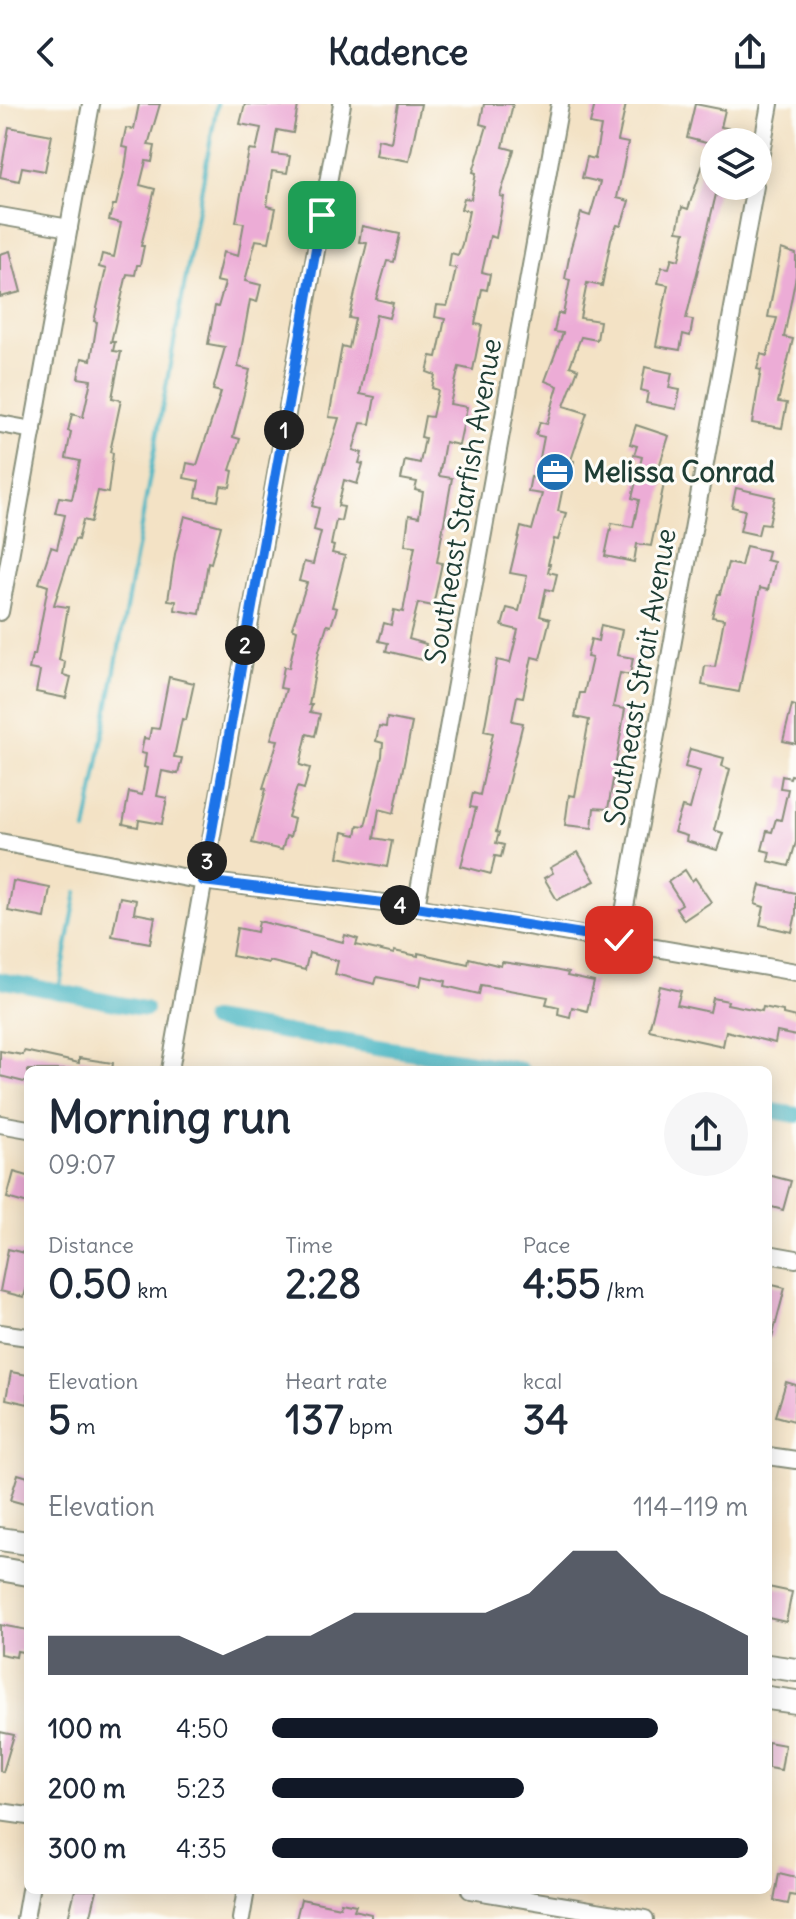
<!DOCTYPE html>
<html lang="en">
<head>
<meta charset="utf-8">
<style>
  :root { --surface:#fff; --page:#f6f6f7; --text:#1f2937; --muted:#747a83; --accent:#111827 }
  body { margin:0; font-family:Delius,sans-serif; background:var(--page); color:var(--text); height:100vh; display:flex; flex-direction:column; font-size:30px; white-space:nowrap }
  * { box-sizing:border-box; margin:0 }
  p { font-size:26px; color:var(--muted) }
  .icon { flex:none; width:44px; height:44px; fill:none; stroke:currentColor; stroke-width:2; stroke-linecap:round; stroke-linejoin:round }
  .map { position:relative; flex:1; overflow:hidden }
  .sheet { position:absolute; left:24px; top:962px; width:748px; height:828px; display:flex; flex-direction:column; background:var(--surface); border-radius:12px; box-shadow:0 4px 20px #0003 }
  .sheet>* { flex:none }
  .fabs { position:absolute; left:700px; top:24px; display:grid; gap:16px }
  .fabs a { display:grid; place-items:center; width:72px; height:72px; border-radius:50%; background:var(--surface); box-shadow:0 4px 20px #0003; font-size:40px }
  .pin { position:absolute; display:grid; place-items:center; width:68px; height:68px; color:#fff; margin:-34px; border-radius:16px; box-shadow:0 4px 12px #0006 }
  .km { position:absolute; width:40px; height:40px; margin:-20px; border-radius:50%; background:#222; color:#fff; font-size:22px; line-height:40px; text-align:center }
  .round { display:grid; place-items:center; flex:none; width:84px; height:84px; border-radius:42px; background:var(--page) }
  .headline { display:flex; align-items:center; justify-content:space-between; height:136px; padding:0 24px }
  h1 { font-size:44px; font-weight:800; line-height:60px }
  .metrics { display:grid; grid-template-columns:repeat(3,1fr); gap:12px; height:136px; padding:8px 24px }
  .metrics div { display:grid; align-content:center }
  .metrics b { font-size:40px; font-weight:800 }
  .metrics small { font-size:22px; font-weight:400 }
  .metrics p { font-size:22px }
  .chart { height:224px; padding:16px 24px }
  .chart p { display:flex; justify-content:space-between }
  .chart svg { width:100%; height:144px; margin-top:8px; fill:var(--accent); opacity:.7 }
  ul { padding:0 24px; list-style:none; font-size:26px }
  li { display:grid; grid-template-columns:128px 96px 1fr; align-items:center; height:60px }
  li i { height:20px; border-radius:10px; background:var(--accent) }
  header { display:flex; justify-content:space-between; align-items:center; height:104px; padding:0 24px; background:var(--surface); font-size:36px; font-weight:800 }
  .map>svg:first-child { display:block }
</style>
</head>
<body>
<header><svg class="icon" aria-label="back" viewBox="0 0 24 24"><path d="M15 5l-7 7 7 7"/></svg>Kadence<svg class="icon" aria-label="share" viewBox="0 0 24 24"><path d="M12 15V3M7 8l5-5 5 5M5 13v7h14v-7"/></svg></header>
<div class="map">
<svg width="796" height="1815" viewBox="0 0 796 1815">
  <rect width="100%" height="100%" fill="#fdfcf7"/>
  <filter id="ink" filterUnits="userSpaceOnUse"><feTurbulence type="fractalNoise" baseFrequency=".0125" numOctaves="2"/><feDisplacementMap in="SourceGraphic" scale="16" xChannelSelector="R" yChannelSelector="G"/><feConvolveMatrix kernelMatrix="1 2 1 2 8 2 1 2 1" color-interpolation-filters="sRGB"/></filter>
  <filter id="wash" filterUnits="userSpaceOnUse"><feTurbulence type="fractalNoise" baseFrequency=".006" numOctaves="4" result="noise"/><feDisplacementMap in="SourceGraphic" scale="32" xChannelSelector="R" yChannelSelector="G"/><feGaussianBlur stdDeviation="1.8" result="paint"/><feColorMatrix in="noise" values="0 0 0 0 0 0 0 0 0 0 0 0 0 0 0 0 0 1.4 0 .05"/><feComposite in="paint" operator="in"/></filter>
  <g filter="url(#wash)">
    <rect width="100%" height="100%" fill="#f3e2c5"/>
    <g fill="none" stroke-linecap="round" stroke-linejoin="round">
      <g stroke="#49b6c3" stroke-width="4">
        <polyline points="86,727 217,0"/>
        <polyline points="59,886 77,788"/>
      </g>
      <g stroke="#49b6c3" stroke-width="16">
        <polyline points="0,876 145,905"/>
        <polyline points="211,916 521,966"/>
        <polyline points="768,1006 796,1011"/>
      </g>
    </g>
    <g id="blocks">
      <g fill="#ecacd6">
        <polygon points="139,0 160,0 148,41 155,42 152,58 146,57 140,81 155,85 141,142 144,142 140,161 137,161 135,171 127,170 111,238 115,238 113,247 121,248 112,294 121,296 110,348 113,349 108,389 98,387 91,418 83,416 78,436 75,435 54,501 68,503 59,556 65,558 63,571 71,573 66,594 36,588 40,567 29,565 32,551 35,551 48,482 39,479 51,443 57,445 65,411 55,409 59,393 72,395 80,357 66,354 71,328 68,327 72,310 83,313 91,276 78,274 82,254 91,256 97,218 94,217 106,165 99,163 102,150 114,153 121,119 109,116 113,101 116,101 125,64 128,44 122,43 126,24 134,25"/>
        <polygon points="245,0 298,2 293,29 277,26 273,50 290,52 287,69 272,67 267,102 276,104 269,138 256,136 245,177 261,181 257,198 250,196 238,263 250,266 233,333 240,335 230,366 233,367 230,383 221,382 218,397 196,393 199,377 184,374 187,359 197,361 221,288 213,286 225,243 208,240 215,202 218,203 225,179 216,177 223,148 238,152 244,119 236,118 249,46 256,47 261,24 240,20"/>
        <polygon points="398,0 421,0 409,57 375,51 378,35 391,38"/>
        <polygon points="484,0 513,0 503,43 514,46 500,92 504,93 496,134 490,132 482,168 490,170 487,186 482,185 475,220 482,221 473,266 459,263 450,300 467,303 459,341 445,338 439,372 452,374 437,458 442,459 433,502 418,499 409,535 426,540 423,556 386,547 388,539 379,537 384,519 391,521 394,506 403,508 415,442 405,441 409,411 419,413 423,388 415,386 417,378 401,375 405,356 420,359 425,334 421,333 425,312 432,313 438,286 432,284 435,271 427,268 431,252 437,253 445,215 435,213 437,201 447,202 450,193 456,164 449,163 451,149 458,151 462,140 469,107 461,105 464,94 471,95 476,69 473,68 487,22 480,20"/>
        <polygon points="595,0 626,0 618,37 628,39 617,94 629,97 621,122 617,121 611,135 602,182 587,179 580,214 600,217 597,236 581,233 570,262 578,265 564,302 587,309 571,356 574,357 570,380 564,378 558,407 566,409 558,436 554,435 548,460 550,460 548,468 557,470 553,487 546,485 540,512 550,515 540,555 532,553 523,593 517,592 512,617 523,619 496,728 499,729 496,739 504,741 501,753 495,752 491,770 461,762 476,704 470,703 473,689 480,691 493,629 484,627 497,556 510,559 518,526 502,522 507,504 519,507 527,472 510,469 521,423 532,426 542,390 528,388 531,373 536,374 544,333 536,331 540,318 547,320 558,282 545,277 563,229 554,228 558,209 563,210 570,176 565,175 571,143 581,109 590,112 600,78 582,74 587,53 595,55 601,22 590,20"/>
        <polygon points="695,0 725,6 721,23 728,24 724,38 714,38 714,82 718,82 686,215 693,216 690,232 683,230 680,246 656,242 668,181 658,179 662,163 669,164 672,154 679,156 685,128 677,127 682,103 688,105 710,40 687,34"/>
        <polygon points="9,23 52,31 45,67 22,63 19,77 0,73"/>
        <polygon points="362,122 400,130 394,158 387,157 376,195 393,199 389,214 376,211 360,290 375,293 370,320 361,319 353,346 362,349 359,359 363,360 357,380 344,376 338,402 344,403 341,417 336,416 331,441 334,442 332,449 345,452 332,503 337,504 331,522 327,521 319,547 309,601 312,601 310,608 320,610 315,632 307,630 300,661 310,664 304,685 297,683 288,713 294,715 290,733 286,732 282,746 252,739 266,685 263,684 278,636 271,635 286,585 280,584 284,563 289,564 297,526 292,524 307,479 299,477 304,458 313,460 321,428 314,426 319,404 312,402 339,314 329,313 342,242 349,244 355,215 349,214 367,139 359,138"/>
        <polygon points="781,145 796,150 796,172 784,233 793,235 778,298 787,299 782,324 752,319 761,266 757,265 761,250 767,252 777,214 768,213"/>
        <polygon points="10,147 21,188 0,193 0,150"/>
        <polygon points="645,263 672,269 669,284 680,286 676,305 646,299 648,288 641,286"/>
        <polygon points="636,321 669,332 656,372 665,375 651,442 637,440 634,458 605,452 612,419 633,423 639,396 632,394 642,353 634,351 637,342 630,340"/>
        <polygon points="736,384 775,393 769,420 761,419 758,431 740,427 745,406 732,403"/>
        <polygon points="185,412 221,422 211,459 208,458 200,510 175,506 176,497 168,496 175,450"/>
        <polygon points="746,442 768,447 766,456 774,458 768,486 760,484 739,588 702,581 705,562 715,563 724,515 712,513 718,490 720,490 728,459 741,462"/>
        <polygon points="601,521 622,526 617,551 633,554 630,571 620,569 613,603 625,605 608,705 594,704 592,724 565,721 569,691 575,692 589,616 575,613 580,589 584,589 592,554 587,553 591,535 598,537"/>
        <polygon points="169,573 194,579 186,616 182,615 174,653 182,654 178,670 162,667 157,692 167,694 162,720 139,716 138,723 123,720 129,688 142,691 147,664 144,663 146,650 141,649 144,634 149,635 151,624 159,625"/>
        <polygon points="792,601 796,602 796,640 783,637"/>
        <polygon points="387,614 412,619 394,709 379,705 374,734 392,737 387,763 338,753 343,728 356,731 358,721 365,722 382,652 383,639 376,637 379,622 386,623"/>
        <polygon points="690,645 724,654 722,662 730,665 714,726 723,729 717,746 686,737 687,732 674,728 682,703 690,705 700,667 685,663"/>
        <polygon points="791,671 796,672 796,738 789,762 768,757 770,748 762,746 767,727 772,728 776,715 781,716 788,685 780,684 782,672 790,674"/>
        <polygon points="578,748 595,777 557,796 544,774 553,769 550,764"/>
        <polygon points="685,766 692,777 695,774 711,798 684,816 676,804 682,800 668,778"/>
        <polygon points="13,777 50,784 45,814 8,807"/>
        <polygon points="760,781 796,789 796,810 792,828 760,821 764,803 755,800"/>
        <polygon points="120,793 136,796 134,809 155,813 150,839 112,832"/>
        <polygon points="259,817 343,838 345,831 358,835 356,841 394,850 394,847 418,852 418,849 468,860 469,854 501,862 502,858 554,866 568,869 567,872 594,878 587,907 572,903 570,913 558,910 559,903 546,900 548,893 481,881 479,890 445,882 446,877 422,872 420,882 377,873 375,880 335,870 338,857 309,849 305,866 269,857 269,859 232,852 237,824 257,828"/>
        <polygon points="660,882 681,887 677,901 710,908 713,894 728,897 727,900 762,907 763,903 783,907 783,910 796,913 796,932 777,928 775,939 726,927 723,942 649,926"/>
        <polygon points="0,947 23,951 24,947 79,959 79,954 113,959 112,966 28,966 28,979 0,972"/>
        <polygon points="14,1068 28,1072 28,1100 7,1094"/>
        <polygon points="768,1071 791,1077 783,1106 768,1102"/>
        <polygon points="8,1145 28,1150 28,1179 24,1193 0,1187"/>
        <polygon points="768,1180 785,1184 772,1234 768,1233"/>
        <polygon points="11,1268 28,1271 28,1300 6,1295"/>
        <polygon points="786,1278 796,1281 794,1317 776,1312"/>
        <polygon points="18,1370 28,1373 28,1401 10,1396"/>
        <polygon points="768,1483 792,1488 786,1518 768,1514"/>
        <polygon points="0,1521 28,1526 28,1549 17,1547 16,1553 0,1550"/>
        <polygon points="0,1628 14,1631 3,1668 0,1667"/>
        <polygon points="768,1638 785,1641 781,1666 768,1664"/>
        <polygon points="779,1770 796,1774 796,1792 790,1791 788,1800 774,1797"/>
        <polygon points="75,1786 97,1786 90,1815 68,1815"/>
        <polygon points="301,1795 340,1803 341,1798 356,1801 354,1806 371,1810 371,1815 296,1815"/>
      </g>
    </g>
  </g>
  <g filter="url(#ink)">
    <use href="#blocks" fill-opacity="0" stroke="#89907c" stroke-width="2"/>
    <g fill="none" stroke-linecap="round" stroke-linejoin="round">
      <defs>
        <g id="minor">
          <polyline points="758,65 770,0"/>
          <polyline points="0,112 69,124"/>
          <polyline points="0,320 33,326"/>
          <polyline points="0,508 91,0"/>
          <polyline points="0,738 203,777 416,803 796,868"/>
          <polyline points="416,803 560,0"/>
          <polyline points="619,836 755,82"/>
          <polyline points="170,966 342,0"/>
          <polyline points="0,1020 28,1025"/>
          <polyline points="768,1150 796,1155"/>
          <polyline points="0,1229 28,1233"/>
          <polyline points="768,1352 796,1356"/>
          <polyline points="0,1708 28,1712"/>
          <polyline points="470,1786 645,1815"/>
          <polyline points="25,1815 30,1786"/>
          <polyline points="241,1815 246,1786"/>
        </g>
        <g id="major">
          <polyline points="0,1435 28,1439"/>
          <polyline points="0,1465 28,1470"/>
          <polyline points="768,1562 796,1566"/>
          <polyline points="768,1594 796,1598"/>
        </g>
      </defs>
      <use href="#minor" stroke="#89907c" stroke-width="20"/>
      <use href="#major" stroke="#89907c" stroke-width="26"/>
      <use href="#minor" stroke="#fff" stroke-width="16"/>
      <use href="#major" stroke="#fff" stroke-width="22"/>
    </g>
  </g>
  <g fill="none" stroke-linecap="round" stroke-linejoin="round" filter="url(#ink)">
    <defs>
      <polyline id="route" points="322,111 203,777 416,803 619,836"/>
    </defs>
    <use href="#route" stroke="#fff" stroke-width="16"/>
    <use href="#route" stroke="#1a73e8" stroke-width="10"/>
  </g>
  <defs>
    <symbol id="office-disc" viewBox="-11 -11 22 22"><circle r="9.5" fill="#1f6fb2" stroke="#fdfcf7"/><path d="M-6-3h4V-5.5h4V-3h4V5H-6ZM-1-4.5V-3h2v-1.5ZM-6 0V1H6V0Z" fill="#fff"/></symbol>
  </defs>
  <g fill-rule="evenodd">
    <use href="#office-disc" x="533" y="346" width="44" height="44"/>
  </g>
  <g text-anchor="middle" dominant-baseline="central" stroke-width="6" stroke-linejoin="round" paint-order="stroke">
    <g font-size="28" font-weight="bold" fill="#1f3d34" stroke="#fdfcf7" text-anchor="start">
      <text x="583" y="368">Melissa Conrad</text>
    </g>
    <g font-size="28" fill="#1f3d34" stroke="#fdfcf7">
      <text transform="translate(463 397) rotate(-80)">Southeast Starfish Avenue</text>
      <text transform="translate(640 573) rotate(-80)">Southeast Strait Avenue</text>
    </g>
  </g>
</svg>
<div class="fabs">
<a><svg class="icon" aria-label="layers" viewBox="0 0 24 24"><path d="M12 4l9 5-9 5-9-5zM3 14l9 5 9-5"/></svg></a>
</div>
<div class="pin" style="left:322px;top:111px;background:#1e9e55"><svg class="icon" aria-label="arrive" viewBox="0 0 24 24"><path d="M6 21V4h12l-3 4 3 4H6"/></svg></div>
<div class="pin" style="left:619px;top:836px;background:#d93025"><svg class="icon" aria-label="check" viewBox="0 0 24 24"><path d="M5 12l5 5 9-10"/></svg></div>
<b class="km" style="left:284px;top:326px">1</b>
<b class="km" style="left:245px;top:541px">2</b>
<b class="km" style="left:207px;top:757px">3</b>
<b class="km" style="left:400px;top:801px">4</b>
<section class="sheet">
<div class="headline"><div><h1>Morning run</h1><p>09:07</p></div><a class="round"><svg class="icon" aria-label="share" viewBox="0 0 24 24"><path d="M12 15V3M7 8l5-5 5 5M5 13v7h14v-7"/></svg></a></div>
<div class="metrics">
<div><p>Distance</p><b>0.50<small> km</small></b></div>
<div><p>Time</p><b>2:28</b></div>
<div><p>Pace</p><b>4:55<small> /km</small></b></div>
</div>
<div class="metrics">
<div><p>Elevation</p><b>5<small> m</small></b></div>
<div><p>Heart rate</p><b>137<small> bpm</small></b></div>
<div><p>kcal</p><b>34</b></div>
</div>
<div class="chart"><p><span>Elevation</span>114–119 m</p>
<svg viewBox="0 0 160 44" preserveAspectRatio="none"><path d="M0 44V32L10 32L20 32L30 32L40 38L50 32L60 32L70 25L80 25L90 25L100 25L110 19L120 6L130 6L140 19L150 25L160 32V44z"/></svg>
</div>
<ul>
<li><b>100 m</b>4:50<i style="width:81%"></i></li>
<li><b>200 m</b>5:23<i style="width:53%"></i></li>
<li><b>300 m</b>4:35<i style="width:100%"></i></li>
</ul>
</section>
</div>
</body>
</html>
